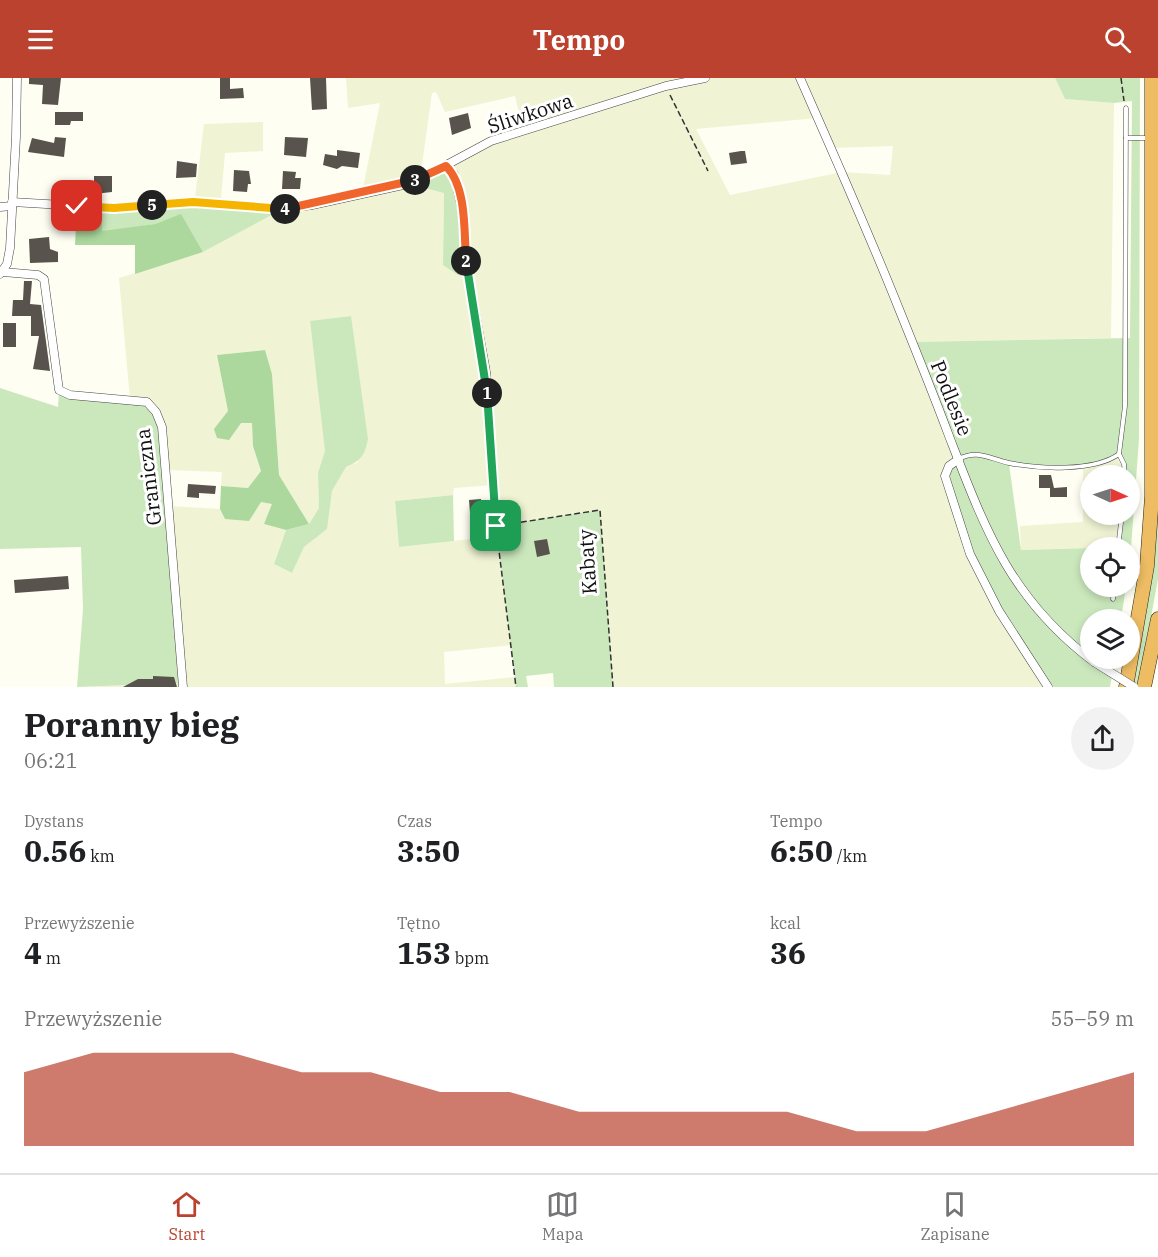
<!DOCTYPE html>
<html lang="pl">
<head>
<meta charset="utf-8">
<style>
  :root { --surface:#fff; --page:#f2f2f2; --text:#202124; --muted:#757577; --line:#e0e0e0; --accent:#ba422e }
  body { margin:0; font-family:"IBM Plex Serif",serif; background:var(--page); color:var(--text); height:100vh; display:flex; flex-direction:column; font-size:22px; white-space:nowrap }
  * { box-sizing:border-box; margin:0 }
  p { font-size:20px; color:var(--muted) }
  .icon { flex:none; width:33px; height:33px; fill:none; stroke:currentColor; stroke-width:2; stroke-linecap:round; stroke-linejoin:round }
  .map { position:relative; height:609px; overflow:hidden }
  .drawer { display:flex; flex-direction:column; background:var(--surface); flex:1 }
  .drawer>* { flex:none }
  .needle { width:39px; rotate:93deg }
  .fabs { position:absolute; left:1080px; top:387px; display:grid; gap:12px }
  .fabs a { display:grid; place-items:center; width:60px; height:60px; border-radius:50%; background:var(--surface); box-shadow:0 3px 9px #0003; font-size:30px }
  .pin { position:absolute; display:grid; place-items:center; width:51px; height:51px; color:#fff; margin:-26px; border-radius:12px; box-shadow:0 3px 9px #0006 }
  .km { position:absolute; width:30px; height:30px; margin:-15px; border-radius:50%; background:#222; color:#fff; font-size:16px; line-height:30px; text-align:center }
  .round { display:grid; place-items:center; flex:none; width:63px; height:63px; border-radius:32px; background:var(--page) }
  .head { display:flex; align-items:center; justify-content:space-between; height:102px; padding:0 24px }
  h1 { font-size:33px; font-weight:800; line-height:45px }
  .metrics { display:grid; grid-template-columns:repeat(3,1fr); gap:9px; height:102px; padding:6px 24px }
  .metrics div { display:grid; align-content:center }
  .metrics b { font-size:30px; font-weight:800 }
  .metrics small { font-size:16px; font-weight:400 }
  .metrics p { font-size:16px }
  .chart { height:168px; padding:12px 24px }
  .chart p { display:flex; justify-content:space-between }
  .chart svg { width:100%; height:108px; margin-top:6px; fill:var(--accent); opacity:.7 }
  header { display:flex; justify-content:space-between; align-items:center; height:78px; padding:0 24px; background:var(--accent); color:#fff; font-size:27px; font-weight:800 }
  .tab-bar { display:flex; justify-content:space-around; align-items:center; height:84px; border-top:2px solid var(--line); background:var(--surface); font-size:16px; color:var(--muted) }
  .tab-bar a { display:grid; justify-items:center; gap:3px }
  .tab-bar .current { color:var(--accent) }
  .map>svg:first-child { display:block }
</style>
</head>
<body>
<header><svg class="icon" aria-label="menu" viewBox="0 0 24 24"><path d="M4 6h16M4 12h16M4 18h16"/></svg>Tempo<svg class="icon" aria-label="search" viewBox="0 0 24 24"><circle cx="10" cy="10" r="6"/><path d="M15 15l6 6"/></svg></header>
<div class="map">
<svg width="1158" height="609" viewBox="0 0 1158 609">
  <rect width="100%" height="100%" fill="#fefef3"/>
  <g fill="#f0f4d4" fill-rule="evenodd">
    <polygon points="346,0 688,0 522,48 515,18 445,34 436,14 432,15 421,94 409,100 363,110 380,25 348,30"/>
    <path d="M705 0H1055L1065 21 1114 25 1111 260 913 264 1048 609H613L600 433 496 448 493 407 454 410 453 417 395 423 399 469 497 458 512 567 444 574 445 606 515 599 516 609H83L182 605 170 428 220 431 225 441 261 424 273 426 264 446 286 452 274 486 292 495 304 469 326 451 332 413 346 389 358 384 350 238 310 244 326 373 318 395 319 430 309 446 279 397 272 296 265 272 217 277 228 333 241 345 252 344 253 368 261 393 248 410 221 408 222 394 166 392 130 321 119 200 203 174 283 131 424 99 444 115 443 187 446 88 491 63ZM818 40 831 70 893 68 890 97 842 94 730 117 696 51Z"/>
    <polygon points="263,44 263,73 225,75 221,120 195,120 204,46"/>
    <polygon points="1119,376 1124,386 1125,397 1090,398 1090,436 1122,437 1118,469 1021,472 1020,448 1083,444 1083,388"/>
  </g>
  <g fill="#cbe8bd">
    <polygon points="1055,0 1140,0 1139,361 1130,484 1130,470 1101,469 1118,469 1122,437 1130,436 1130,398 1125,397 1124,386 1119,376 1093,388 1009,386 1021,472 1090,470 1090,508 1126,509 1121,541 1090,542 1090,580 1115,581 1110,609 1048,609 999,533 970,476 945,398 959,381 912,264 1130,260 1132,23 1114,25 1065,21"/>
    <polygon points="446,88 454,96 468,199 458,197 443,187 444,115 425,110 424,99"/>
    <polygon points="193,125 283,131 203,174 181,137 155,146 102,154 103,130"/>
    <path d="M351 238 368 361C365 377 361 383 346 389L332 413 327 451 304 469 292 495 274 486 286 452 309 446 319 430 318 395 325 373 310 243Z"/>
    <polygon points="0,310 58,329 59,312 147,324 162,349 183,605 77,609 83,531 81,469 0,471"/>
    <polygon points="453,417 454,463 399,469 395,423"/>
    <polygon points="1158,417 1158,501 1138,609 1132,609 1149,519"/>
    <polygon points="600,432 613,609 554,609 553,595 526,598 528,609 516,609 496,448"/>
  </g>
  <g fill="#acd89d">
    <polygon points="77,128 103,130 102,153 155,146 181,136 203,174 135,196 135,167 75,167"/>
    <polygon points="265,272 272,296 279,397 309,446 286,452 264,446 272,426 261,424 249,443 225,441 220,431 221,408 248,410 261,393 253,368 252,345 241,345 229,362 217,360 214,351 228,333 217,277"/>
  </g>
  <g fill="#58534c">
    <polygon points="29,0 61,0 58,27 42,26 43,7 29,6"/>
    <polygon points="220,0 230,0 230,11 243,10 244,20 220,21"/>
    <polygon points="310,0 326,0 327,31 312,32"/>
    <polygon points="55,34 83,34 83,43 71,43 70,47 55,47"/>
    <polygon points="468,35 471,50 452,57 449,40"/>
    <polygon points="55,59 66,60 64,79 28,74 32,60 54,65"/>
    <polygon points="285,59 308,60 306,79 284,77"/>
    <polygon points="337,72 360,75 358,90 342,88 337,91 323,87 325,76 337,78"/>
    <polygon points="741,73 745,73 747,85 731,87 729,75"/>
    <polygon points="177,83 197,86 196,99 176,100"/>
    <polygon points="234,92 249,93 251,106 248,106 247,114 233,113"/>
    <polygon points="283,93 296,94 295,100 301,100 300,111 282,111"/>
    <polygon points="94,98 112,98 112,114 94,116"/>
    <polygon points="49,159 50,171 58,174 58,184 30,185 29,161"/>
    <polygon points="24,203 32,203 30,226 41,227 50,293 33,291 39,258 31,258 31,238 12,238 13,222 23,222"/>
    <rect x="3" y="245" width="13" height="24"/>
    <polygon points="1039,397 1051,397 1054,410 1067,409 1067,419 1050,419 1050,410 1054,410 1039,410"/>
    <polygon points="188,406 216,408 215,416 199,415 199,420 187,419"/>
    <polygon points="481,421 482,433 486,432 488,446 471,447 469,422"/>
    <polygon points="547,461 550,476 537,479 534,463"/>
    <polygon points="68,498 69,511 15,515 14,502"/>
    <polygon points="153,598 174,599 177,609 123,609 138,601 153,601"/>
  </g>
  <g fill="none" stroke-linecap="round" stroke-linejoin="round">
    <defs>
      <g id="service">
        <polyline points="1126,60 1149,60"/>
        <polyline points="1119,376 1124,386 1125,398"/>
        <path d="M959 381C977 371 990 381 1009 385 1039 391 1094 394 1119 376L1125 328 1126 30"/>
        <polyline points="1118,470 1122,436"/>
        <polyline points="1113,521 1114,508"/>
      </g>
      <g id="minor">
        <path d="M800 0C834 77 868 153 899 231 916 273 933 315 949 358 985 451 1010 521 1094 584"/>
        <polyline points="446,88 454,96 462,131 467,189 486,294 496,448"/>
        <polyline points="12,124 114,130 193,125 283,131 312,127 403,107 424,99 491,63 666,8 705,0"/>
        <polyline points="0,129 12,128"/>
        <polyline points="3,194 38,197 44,201 59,312 70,317 147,324 156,334 162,349 183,609"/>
        <polyline points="0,196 7,186 10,170 16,59 17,0"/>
        <polyline points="959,381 949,388 945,398 970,476 999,533 1048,609"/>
      </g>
      <g id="motorway">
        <polyline points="1126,609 1147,488 1152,418 1152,0"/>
        <polyline points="1144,609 1158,541"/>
      </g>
    </defs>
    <use href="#service" stroke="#434343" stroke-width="5"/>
    <use href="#minor" stroke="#434343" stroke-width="9"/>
    <use href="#motorway" stroke="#212121" stroke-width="15"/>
    <g stroke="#323232" stroke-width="1.5" stroke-dasharray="6 3" stroke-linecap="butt">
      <polyline points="1121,0 1124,23"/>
      <polyline points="670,17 708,93"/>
      <polyline points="503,447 600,432 613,609"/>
      <polyline points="497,457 516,609"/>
    </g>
    <use href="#service" stroke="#fff" stroke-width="4"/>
    <use href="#minor" stroke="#fff" stroke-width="8"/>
    <use href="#motorway" stroke="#edbc63" stroke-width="14"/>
    <defs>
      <polyline id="minor-bridge" points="1094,584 1134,609"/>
    </defs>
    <use href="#minor-bridge" stroke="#434343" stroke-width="9" stroke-linecap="butt"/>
    <use href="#minor-bridge" stroke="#fff" stroke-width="8"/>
  </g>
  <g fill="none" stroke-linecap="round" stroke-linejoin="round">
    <defs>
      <polyline id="split-1" points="487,315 496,448"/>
      <polyline id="split-2" points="466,183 487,315"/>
      <path id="split-3" d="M415 102 446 88C467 109 464 154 466 183"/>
      <polyline id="split-4" points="285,131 415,102"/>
      <polyline id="split-5" points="152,127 193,124 285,131"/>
      <polyline id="split-6" points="77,128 114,130 152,127"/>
    </defs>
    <use href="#split-1" stroke="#fff" stroke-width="12"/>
    <use href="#split-2" stroke="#fff" stroke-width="12"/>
    <use href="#split-3" stroke="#fff" stroke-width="12"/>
    <use href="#split-4" stroke="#fff" stroke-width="12"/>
    <use href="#split-5" stroke="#fff" stroke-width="12"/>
    <use href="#split-6" stroke="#fff" stroke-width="12"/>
    <use href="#split-1" stroke="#22a559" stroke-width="8"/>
    <use href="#split-2" stroke="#22a559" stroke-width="8"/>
    <use href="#split-3" stroke="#f0652b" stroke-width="8"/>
    <use href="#split-4" stroke="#f0652b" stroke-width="8"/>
    <use href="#split-5" stroke="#f5b400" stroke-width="8"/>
    <use href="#split-6" stroke="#f5b400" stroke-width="8"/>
  </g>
  <g text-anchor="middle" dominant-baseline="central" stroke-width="6" stroke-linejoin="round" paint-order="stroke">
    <g font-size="20" fill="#101010" stroke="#fff">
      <text transform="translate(530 35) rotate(-18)">Śliwkowa</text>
      <text transform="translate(952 320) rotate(68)">Podlesie</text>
      <text transform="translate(148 399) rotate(-97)">Graniczna</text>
      <text transform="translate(587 484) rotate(-94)">Kabaty</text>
    </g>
  </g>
</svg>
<div class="fabs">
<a><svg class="needle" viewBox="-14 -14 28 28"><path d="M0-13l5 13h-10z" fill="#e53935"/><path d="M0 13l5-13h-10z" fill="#757577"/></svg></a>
<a><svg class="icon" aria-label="locate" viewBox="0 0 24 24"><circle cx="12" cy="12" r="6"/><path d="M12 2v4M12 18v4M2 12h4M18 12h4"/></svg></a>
<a><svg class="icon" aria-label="layers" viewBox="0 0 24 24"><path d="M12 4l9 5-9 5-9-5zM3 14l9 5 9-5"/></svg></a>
</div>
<div class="pin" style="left:496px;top:448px;background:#1e9e55"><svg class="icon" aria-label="arrive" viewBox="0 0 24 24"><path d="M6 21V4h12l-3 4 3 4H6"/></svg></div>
<div class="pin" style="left:77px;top:128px;background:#d93025"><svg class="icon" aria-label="check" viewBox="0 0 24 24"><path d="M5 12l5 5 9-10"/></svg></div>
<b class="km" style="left:487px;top:315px">1</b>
<b class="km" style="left:466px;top:183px">2</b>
<b class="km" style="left:415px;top:102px">3</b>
<b class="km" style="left:285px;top:131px">4</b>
<b class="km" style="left:152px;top:127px">5</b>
</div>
<section class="drawer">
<div class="head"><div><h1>Poranny bieg</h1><p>06:21</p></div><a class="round"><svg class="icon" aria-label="share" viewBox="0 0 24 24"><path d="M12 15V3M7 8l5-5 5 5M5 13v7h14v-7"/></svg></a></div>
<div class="metrics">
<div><p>Dystans</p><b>0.56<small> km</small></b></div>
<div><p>Czas</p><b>3:50</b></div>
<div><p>Tempo</p><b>6:50<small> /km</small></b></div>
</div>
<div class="metrics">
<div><p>Przewyższenie</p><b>4<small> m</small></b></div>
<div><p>Tętno</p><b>153<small> bpm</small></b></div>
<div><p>kcal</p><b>36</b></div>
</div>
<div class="chart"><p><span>Przewyższenie</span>55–59 m</p>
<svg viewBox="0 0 160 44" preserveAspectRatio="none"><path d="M0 44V14L10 6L20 6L30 6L40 14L50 14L60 22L70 22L80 30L90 30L100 30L110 30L120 38L130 38L140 30L150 22L160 14V44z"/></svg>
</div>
</section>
<nav class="tab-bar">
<a class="current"><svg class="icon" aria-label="home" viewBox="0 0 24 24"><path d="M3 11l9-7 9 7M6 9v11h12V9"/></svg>Start</a>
<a><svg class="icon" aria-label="map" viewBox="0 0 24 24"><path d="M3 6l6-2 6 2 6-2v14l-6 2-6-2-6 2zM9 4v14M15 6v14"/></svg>Mapa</a>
<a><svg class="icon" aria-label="saved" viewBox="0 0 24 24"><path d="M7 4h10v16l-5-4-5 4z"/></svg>Zapisane</a>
</nav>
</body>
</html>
